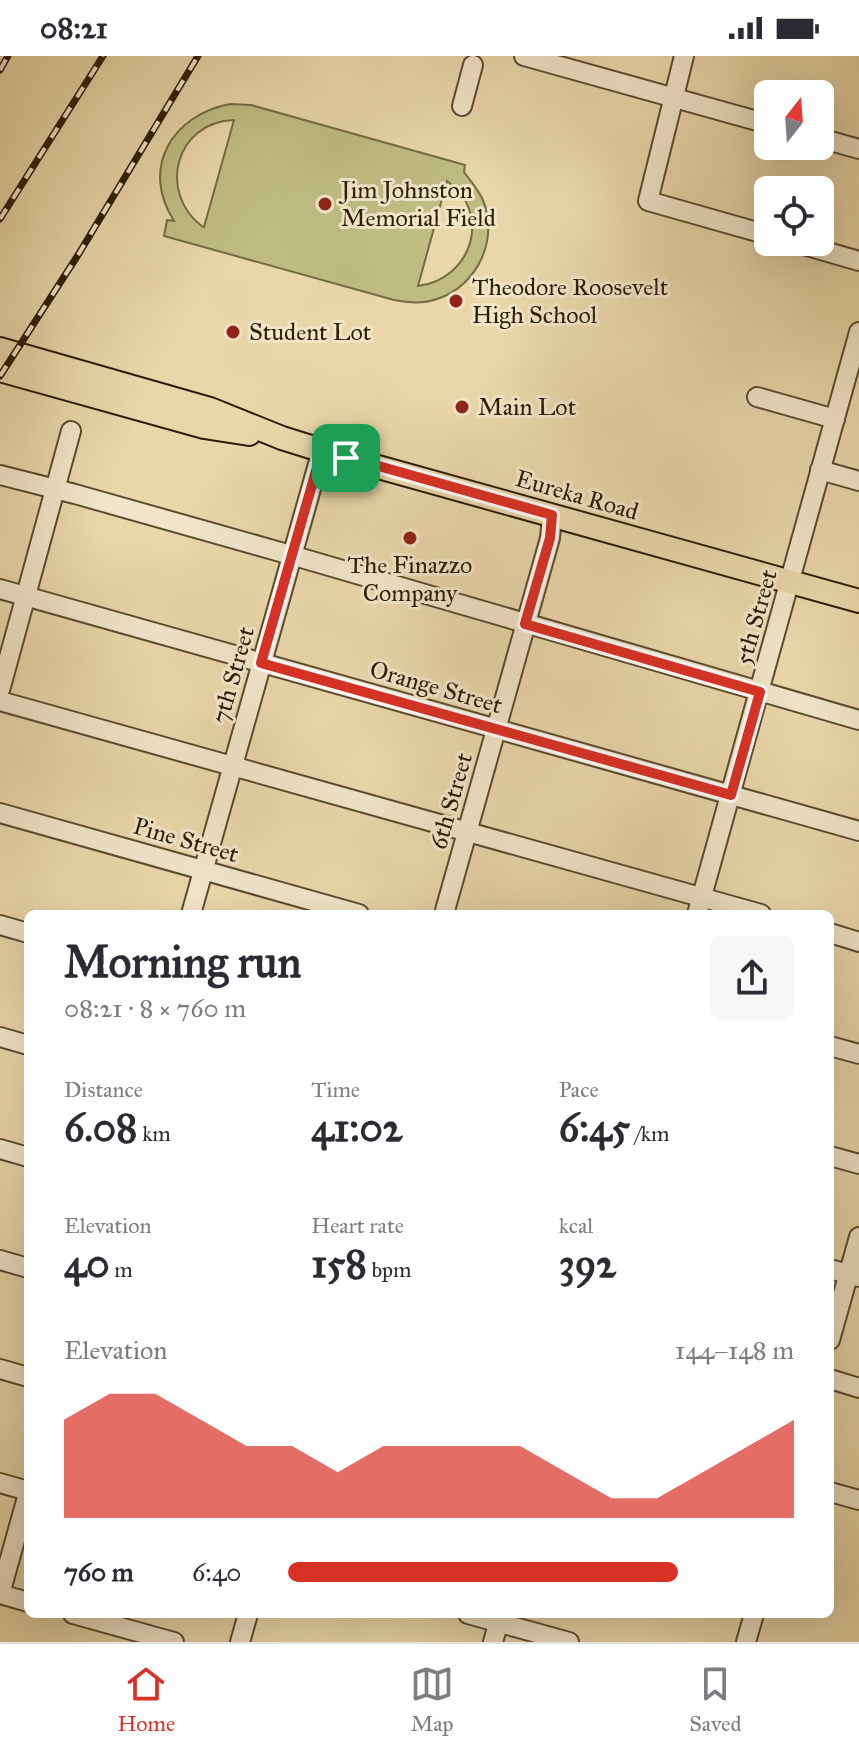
<!DOCTYPE html>
<html lang="en">
<head>
<meta charset="utf-8">
<style>
  :root { --surface:#fff; --page:#f7f7f7; --text:#2b2b33; --muted:#7c7c81; --line:#e1e1e2; --accent:#d93025 }
  body { margin:0; font-family:"IM FELL Great Primer",serif; background:var(--page); color:var(--text); height:100vh; display:flex; flex-direction:column; font-size:30px; white-space:nowrap }
  * { box-sizing:border-box; margin:0 }
  p { font-size:26px; color:var(--muted) }
  .icon { flex:none; width:44px; height:44px; fill:none; stroke:currentColor; stroke-width:2; stroke-linecap:round; stroke-linejoin:round }
  .map { position:relative; flex:1; overflow:hidden }
  .sheet { position:absolute; left:24px; top:854px; width:810px; height:708px; display:flex; flex-direction:column; background:var(--surface); border-radius:12px; box-shadow:0 8px 32px #0002 }
  .sheet>* { flex:none }
  .needle { width:52px; rotate:17deg }
  .buttons { position:absolute; left:754px; top:24px; display:grid; gap:16px }
  .buttons a { display:grid; place-items:center; width:80px; height:80px; border-radius:12px; background:var(--surface); box-shadow:0 8px 32px #0002; font-size:40px }
  .pin { position:absolute; display:grid; place-items:center; width:68px; height:68px; color:#fff; margin:-34px; border-radius:16px; box-shadow:0 4px 12px #0006 }
  .round { display:grid; place-items:center; flex:none; width:84px; height:84px; border-radius:12px; background:var(--page) }
  .head { display:flex; align-items:center; justify-content:space-between; height:136px; padding:0 40px }
  h1 { font-size:44px; font-weight:700; line-height:60px }
  .stats { display:grid; grid-template-columns:repeat(3,1fr); gap:12px; height:136px; padding:8px 40px }
  .stats div { display:grid; align-content:center }
  .stats b { font-size:40px; font-weight:700 }
  .stats small { font-size:22px; font-weight:400 }
  .stats p { font-size:22px }
  .chart { height:224px; padding:16px 40px }
  .chart p { display:flex; justify-content:space-between }
  .chart svg { width:100%; height:144px; margin-top:8px; fill:var(--accent); opacity:.7 }
  ul { padding:0 40px; list-style:none; font-size:26px }
  li { display:grid; grid-template-columns:128px 96px 1fr; align-items:center; height:60px }
  li i { height:20px; border-radius:10px; background:var(--accent) }
  .status { display:flex; justify-content:space-between; align-items:center; height:56px; padding:0 40px; background:var(--surface); direction:ltr }
  .status svg { height:22px; fill:currentColor }
  .tab-bar { display:flex; justify-content:space-around; align-items:center; height:112px; border-top:2px solid var(--line); background:var(--surface); font-size:22px; color:var(--muted) }
  .tab-bar a { display:grid; justify-items:center; gap:4px }
  .tab-bar .on { color:var(--accent) }
  .map>svg:first-child { display:block }
</style>
</head>
<body>
<div class="status"><b>08:21</b><svg viewBox="0 0 49 12"><path d="M0 12V9h3v3zM5 12V6h3v6zM10 12V3h3v9zM15 12V0h3v12zM26 1h20v11H26zM47 4h2v5h-2z"/></svg></div>
<div class="map">
<svg width="859" height="1586" viewBox="0 0 859 1586">
  <rect width="100%" height="100%" fill="#e9d6a9"/>
  <filter id="stains"><feTurbulence type="fractalNoise" baseFrequency=".0025" numOctaves="4"/><feColorMatrix values="0 0 0 0 .2 0 0 0 0 .09 0 0 0 0 .02 0 0 0 .5 -.17"/></filter>
  <radialGradient id="worn" r=".72"><stop offset=".6" stop-color="#630" stop-opacity="0"/><stop offset="1" stop-color="#630" stop-opacity=".3"/></radialGradient>
  <path fill="#bebc83" stroke="#756c44" stroke-width="2" fill-rule="evenodd" d="M230 48 251 49 465 109 464 116C470 124 477 132 482 142 500 181 478 230 437 243 423 248 408 247 394 244L164 180 167 164 174 165C140 112 172 59 230 48ZM234 64 204 171H203C157 137 175 66 234 64ZM447 125C493 157 472 223 418 230Z"/>
  <g fill="none" stroke-linecap="round" stroke-linejoin="round">
    <defs>
      <g id="minor">
        <polyline points="524,0 768,68"/>
        <polyline points="684,0 648,145 768,179"/>
        <polyline points="462,50 473,9"/>
        <polyline points="820,82 859,93"/>
        <polyline points="793,186 859,205"/>
        <polyline points="757,341 835,363"/>
        <polyline points="820,414 859,425"/>
        <polyline points="0,419 75,438 291,499 859,664"/>
        <polyline points="0,533 859,775"/>
        <polyline points="0,634 71,375"/>
        <polyline points="0,645 761,858"/>
        <polyline points="0,757 359,858"/>
        <polyline points="191,858 322,394"/>
        <polyline points="444,858 550,482 552,459"/>
        <polyline points="697,858 859,276"/>
        <polyline points="0,869 28,877"/>
        <polyline points="830,877 859,886"/>
        <polyline points="0,981 28,989"/>
        <polyline points="830,990 859,998"/>
        <polyline points="0,1093 28,1101"/>
        <polyline points="830,1100 859,1108"/>
        <polyline points="0,1204 28,1212"/>
        <polyline points="830,1213 859,1221"/>
        <polyline points="830,1284 859,1181"/>
        <polyline points="0,1313 28,1321"/>
        <polyline points="830,1323 859,1332"/>
        <polyline points="0,1427 28,1435"/>
        <polyline points="830,1436 859,1444"/>
        <polyline points="28,1438 0,1538 28,1546"/>
        <polyline points="73,1558 174,1586"/>
        <polyline points="468,1558 569,1586"/>
        <polyline points="240,1586 248,1558"/>
        <polyline points="493,1586 501,1558"/>
        <polyline points="746,1586 754,1558"/>
      </g>
      <g id="major">
        <polyline points="0,293 210,353 282,382 346,402 859,545"/>
        <polyline points="0,314 204,371 249,378"/>
      </g>
    </defs>
    <use href="#minor" stroke="#5b4b2f" stroke-width="22"/>
    <use href="#major" stroke="#2c1d06" stroke-width="26"/>
    <use href="#minor" stroke="#f1e4c7" stroke-width="18"/>
    <use href="#major" stroke="#e9d6a9" stroke-width="22"/>
    <defs>
      <g id="rail">
        <polyline points="0,14 8,0"/>
        <polyline points="0,163 103,0"/>
        <polyline points="0,320 78,199 198,0"/>
      </g>
    </defs>
    <use href="#rail" stroke="#2c1d06" stroke-width="7"/>
    <use href="#rail" stroke="#f1e4c7" stroke-width="4" stroke-dasharray="12" stroke-linecap="butt"/>
  </g>
  <g fill="none" stroke-linecap="round" stroke-linejoin="round">
    <defs>
      <polygon id="route" points="322,394 552,459 550,482 525,568 760,636 731,739 261,607"/>
    </defs>
    <use href="#route" stroke="#fff" stroke-width="16"/>
    <use href="#route" stroke="#d93025" stroke-width="10"/>
  </g>
  <g fill="#8f2418" stroke="#f1e4c7" stroke-width="3">
    <circle cx="325" cy="148" r="8"/>
    <circle cx="456" cy="245" r="8"/>
    <circle cx="233" cy="276" r="8"/>
    <circle cx="462" cy="351" r="8"/>
    <circle cx="410" cy="482" r="8"/>
  </g>
  <g text-anchor="middle" dominant-baseline="central" stroke-width="6" stroke-linejoin="round" paint-order="stroke">
    <g font-size="24" fill="#2c1d06" stroke="#f1e4c7" text-anchor="start">
      <text x="341" y="134">Jim Johnston<tspan x="341" dy="28">Memorial Field</tspan></text>
      <text x="472" y="231">Theodore Roosevelt<tspan x="472" dy="28">High School</tspan></text>
      <text x="249" y="276">Student Lot</text>
      <text x="478" y="351">Main Lot</text>
      <text x="410" y="509" text-anchor="middle">The Finazzo<tspan x="410" dy="28">Company</tspan></text>
    </g>
    <g font-size="24" fill="#2c1d06" stroke="#f1e4c7">
      <text transform="translate(577 439) rotate(16)">Eureka Road</text>
      <text transform="translate(756 561) rotate(-74)">5th Street</text>
      <text transform="translate(233 619) rotate(-74)">7th Street</text>
      <text transform="translate(436 631) rotate(16)">Orange Street</text>
      <text transform="translate(451 745) rotate(-74)">6th Street</text>
      <text transform="translate(186 784) rotate(16)">Pine Street</text>
    </g>
  </g>
  <rect width="100%" height="100%" filter="url(#stains)"/>
  <rect width="100%" height="100%" fill="url(#worn)"/>
</svg>
<div class="buttons">
<a><svg class="needle" viewBox="-14 -14 28 28"><path d="M0-13l5 13h-10z" fill="#e53935"/><path d="M0 13l5-13h-10z" fill="#7c7c81"/></svg></a>
<a><svg class="icon" aria-label="locate" viewBox="0 0 24 24"><circle cx="12" cy="12" r="6"/><path d="M12 2v4M12 18v4M2 12h4M18 12h4"/></svg></a>
</div>
<div class="pin" style="left:346px;top:402px;background:#1e9e55"><svg class="icon" aria-label="arrive" viewBox="0 0 24 24"><path d="M6 21V4h12l-3 4 3 4H6"/></svg></div>
<section class="sheet">
<div class="head"><div><h1>Morning run</h1><p>08:21 · 8 × 760 m</p></div><a class="round"><svg class="icon" aria-label="share" viewBox="0 0 24 24"><path d="M12 15V3M7 8l5-5 5 5M5 13v7h14v-7"/></svg></a></div>
<div class="stats">
<div><p>Distance</p><b>6.08<small> km</small></b></div>
<div><p>Time</p><b>41:02</b></div>
<div><p>Pace</p><b>6:45<small> /km</small></b></div>
</div>
<div class="stats">
<div><p>Elevation</p><b>40<small> m</small></b></div>
<div><p>Heart rate</p><b>158<small> bpm</small></b></div>
<div><p>kcal</p><b>392</b></div>
</div>
<div class="chart"><p><span>Elevation</span>144–148 m</p>
<svg viewBox="0 0 160 44" preserveAspectRatio="none"><path d="M0 44V14L10 6L20 6L30 14L40 22L50 22L60 30L70 22L80 22L90 22L100 22L110 30L120 38L130 38L140 30L150 22L160 14V44z"/></svg>
</div>
<ul>
<li><b>760 m</b>6:40<i style="width:77%"></i></li>
</ul>
</section>
</div>
<nav class="tab-bar">
<a class="on"><svg class="icon" aria-label="home" viewBox="0 0 24 24"><path d="M3 11l9-7 9 7M6 9v11h12V9"/></svg>Home</a>
<a><svg class="icon" aria-label="map" viewBox="0 0 24 24"><path d="M3 6l6-2 6 2 6-2v14l-6 2-6-2-6 2zM9 4v14M15 6v14"/></svg>Map</a>
<a><svg class="icon" aria-label="saved" viewBox="0 0 24 24"><path d="M7 4h10v16l-5-4-5 4z"/></svg>Saved</a>
</nav>
</body>
</html>
